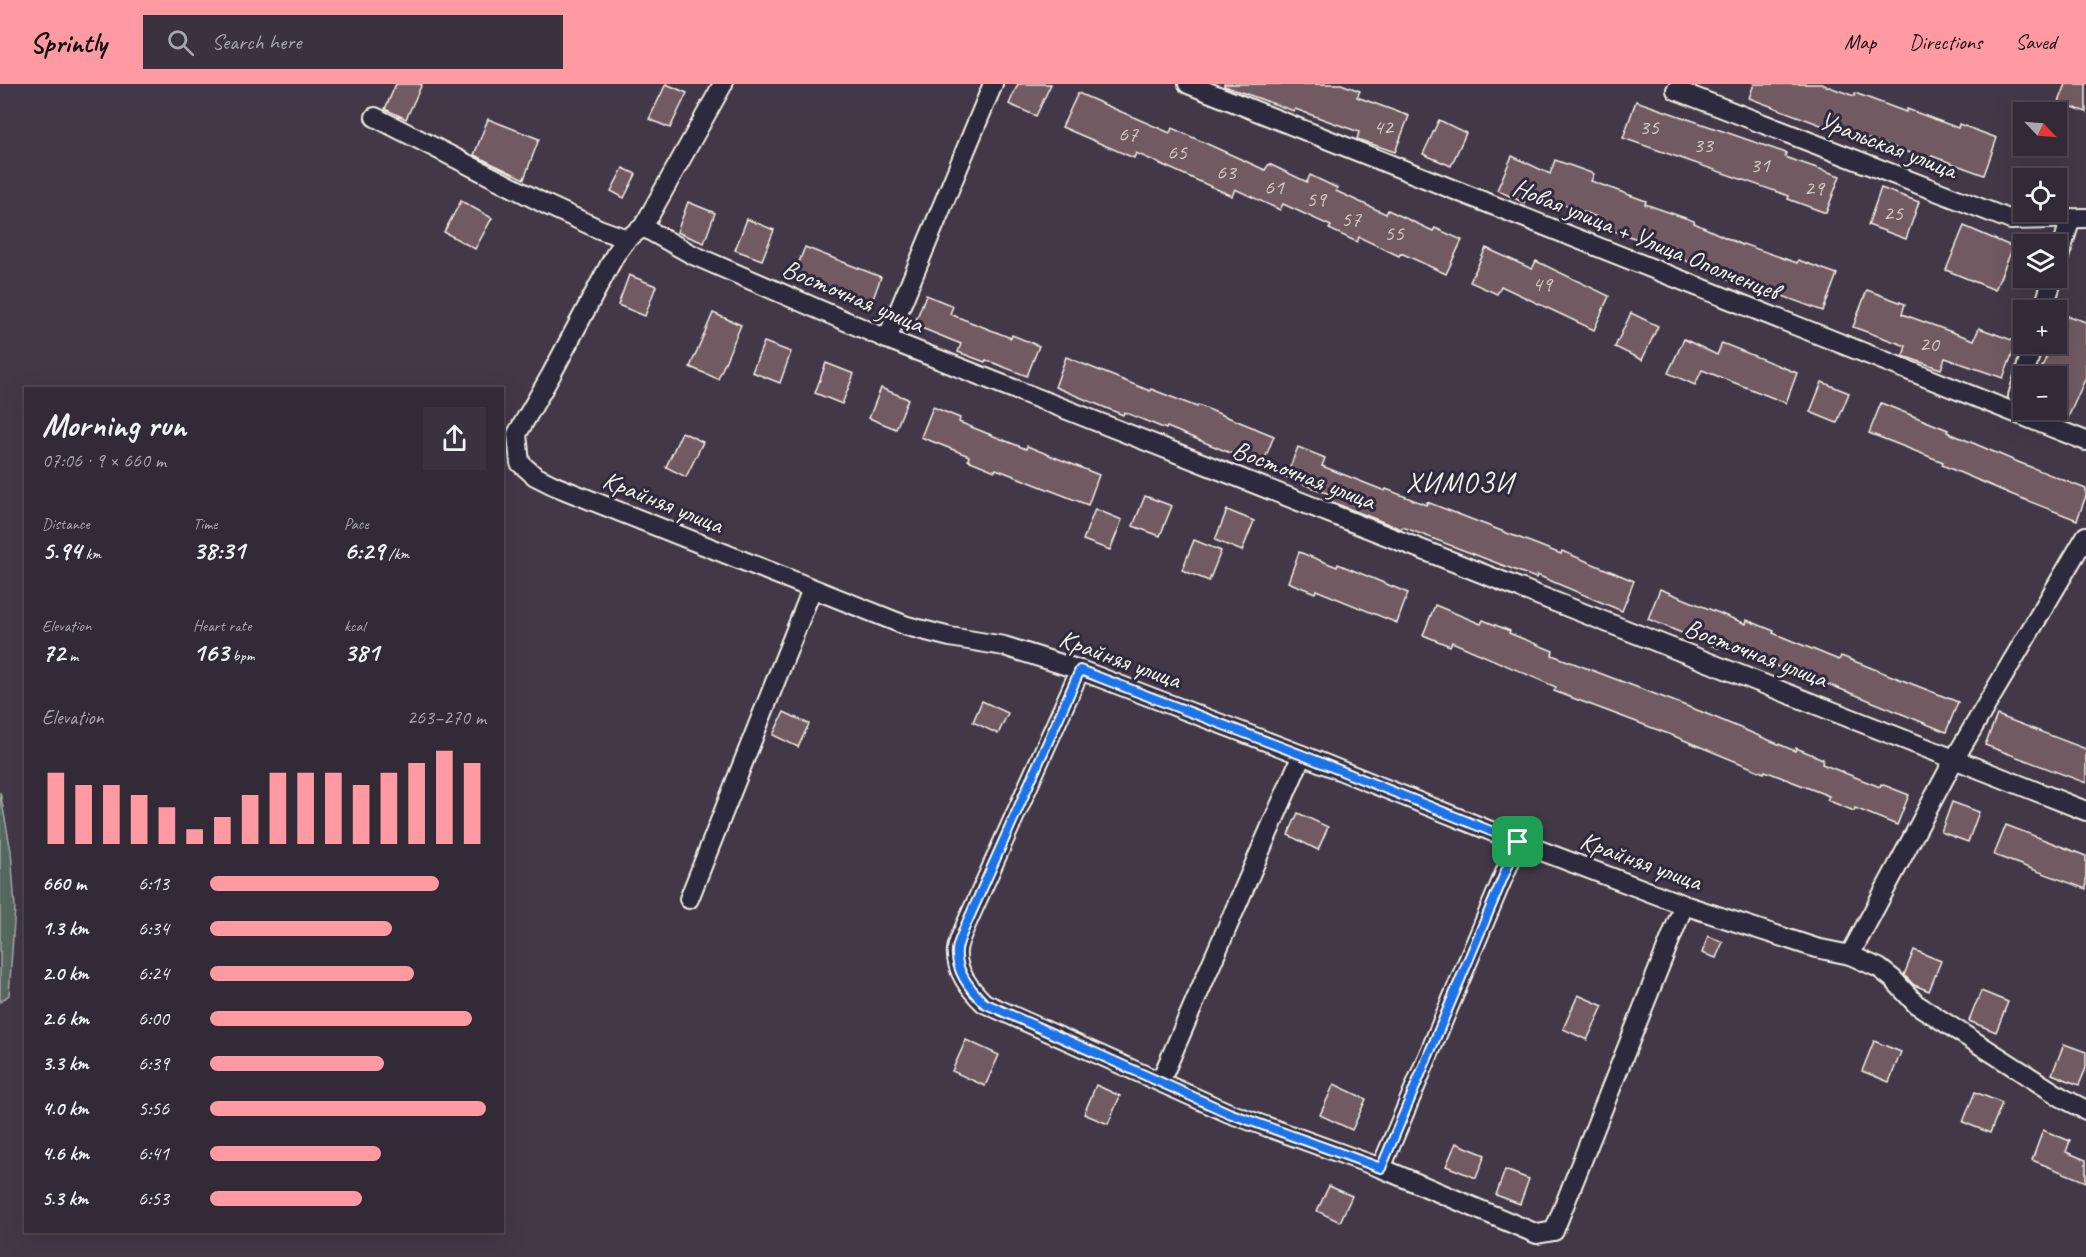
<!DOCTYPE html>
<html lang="en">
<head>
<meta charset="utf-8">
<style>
  :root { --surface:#322a36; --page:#3a323e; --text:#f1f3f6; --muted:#a8a7ad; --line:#4d4651; --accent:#ff9aa2 }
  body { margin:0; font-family:Caveat,sans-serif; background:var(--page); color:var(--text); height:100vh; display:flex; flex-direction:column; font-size:22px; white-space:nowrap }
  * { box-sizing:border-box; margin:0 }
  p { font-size:20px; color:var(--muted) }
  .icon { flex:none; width:33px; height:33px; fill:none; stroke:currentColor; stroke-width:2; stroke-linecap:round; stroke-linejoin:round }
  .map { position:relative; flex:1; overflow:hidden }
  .side { position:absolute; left:24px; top:303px; width:480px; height:846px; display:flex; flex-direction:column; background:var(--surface); border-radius:0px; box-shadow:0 6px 24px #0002,0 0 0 2px var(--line) }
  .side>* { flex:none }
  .needle { width:39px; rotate:115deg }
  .fabs { position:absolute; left:2013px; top:18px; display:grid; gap:12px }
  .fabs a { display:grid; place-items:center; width:54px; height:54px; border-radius:0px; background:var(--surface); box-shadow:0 6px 24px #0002,0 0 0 2px var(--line); font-size:30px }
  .pin { position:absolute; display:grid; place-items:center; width:51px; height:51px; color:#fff; margin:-26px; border-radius:12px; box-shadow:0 3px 9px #0006 }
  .round { display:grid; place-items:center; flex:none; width:63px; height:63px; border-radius:0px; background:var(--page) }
  .headline { display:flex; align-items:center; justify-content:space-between; height:102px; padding:0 18px }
  h1 { font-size:33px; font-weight:800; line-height:45px }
  .stats { display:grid; grid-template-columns:repeat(3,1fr); gap:9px; height:102px; padding:6px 18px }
  .stats div { display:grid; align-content:center }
  .stats b { font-size:26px; font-weight:800 }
  .stats small { font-size:16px; font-weight:400 }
  .stats p { font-size:16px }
  .chart { height:168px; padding:12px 18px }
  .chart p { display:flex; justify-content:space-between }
  .chart svg { width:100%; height:108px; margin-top:6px; stroke:var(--accent); stroke-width:6 }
  ul { padding:0 18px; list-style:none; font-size:20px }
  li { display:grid; grid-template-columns:96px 72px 1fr; align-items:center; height:45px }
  li i { height:15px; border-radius:8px; background:var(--accent) }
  header { display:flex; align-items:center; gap:36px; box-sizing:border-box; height:84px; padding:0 30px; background:var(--accent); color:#111 }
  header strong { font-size:28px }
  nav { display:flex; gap:33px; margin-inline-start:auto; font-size:21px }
  .search { width:420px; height:54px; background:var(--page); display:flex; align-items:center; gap:15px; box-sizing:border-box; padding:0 21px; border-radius:0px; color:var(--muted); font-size:22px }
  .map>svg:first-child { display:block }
</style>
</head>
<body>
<header>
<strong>Sprintly</strong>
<div class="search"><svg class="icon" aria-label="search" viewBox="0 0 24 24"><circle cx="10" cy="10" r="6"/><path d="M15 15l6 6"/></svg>Search here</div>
<nav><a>Map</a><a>Directions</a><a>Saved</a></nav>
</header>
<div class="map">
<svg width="2086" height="1173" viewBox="0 0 2086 1173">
  <rect width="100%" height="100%" fill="#433848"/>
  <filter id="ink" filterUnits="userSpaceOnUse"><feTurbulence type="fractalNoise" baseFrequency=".0167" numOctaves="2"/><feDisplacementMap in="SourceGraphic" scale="12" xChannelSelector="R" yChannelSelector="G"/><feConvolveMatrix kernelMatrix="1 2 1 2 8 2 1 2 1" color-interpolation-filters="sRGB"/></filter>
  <g filter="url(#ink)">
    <polygon fill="#566860" stroke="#a5aca4" stroke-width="1.5" points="0,708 11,767 15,823 9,911 0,918"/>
    <g fill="#715a62" stroke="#f4f1e8" stroke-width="1.5">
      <polygon points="396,0 422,0 406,35 385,25"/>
      <polygon points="666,0 687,9 670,44 649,35"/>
      <polygon points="1018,0 1051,0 1036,32 1009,20"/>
      <polygon points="1224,0 1341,0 1360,7 1357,13 1409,32 1395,68 1357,55 1359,48 1295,25 1294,27 1224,2"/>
      <polygon points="1754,0 1821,0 1854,12 1855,9 1906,28 1907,25 1958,44 1959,40 1997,54 1984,91 1932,72 1931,76 1838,45 1837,47 1749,14"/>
      <polygon points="2066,0 2086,0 2086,28 2059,18"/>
      <polygon points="1078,9 1170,49 1172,44 1265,86 1269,80 1307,98 1310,91 1337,104 1336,107 1386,130 1388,126 1433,147 1435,144 1462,156 1446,190 1401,169 1399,172 1359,153 1357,158 1329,145 1331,142 1283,120 1280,126 1235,105 1232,112 1136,69 1134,74 1062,43"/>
      <polygon points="1636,17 1786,69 1785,73 1840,92 1826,129 1788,115 1789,112 1623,54"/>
      <polygon points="488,35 539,55 524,95 474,71"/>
      <polygon points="1439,36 1466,49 1451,82 1423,70"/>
      <polygon points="1512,72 1550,90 1555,76 1594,90 1591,97 1646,117 1645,120 1694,137 1694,139 1742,161 1743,160 1797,179 1798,176 1837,190 1823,227 1769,207 1768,210 1726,195 1678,173 1642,160 1643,157 1594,140 1597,133 1529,108 1524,119 1497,106"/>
      <polygon points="623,84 636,90 624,114 611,107"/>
      <polygon points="1881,104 1919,118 1906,155 1868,141"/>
      <polygon points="461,117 492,134 475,165 444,148"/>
      <polygon points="688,118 715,129 704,159 677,148"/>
      <polygon points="747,135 774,146 762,176 735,166"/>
      <polygon points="1964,142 2013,163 1995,206 1946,186"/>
      <polygon points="805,163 881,193 870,223 793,193"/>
      <polygon points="1486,164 1532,185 1536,177 1609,212 1594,246 1501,202 1497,210 1470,198"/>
      <polygon points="629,191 656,202 645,232 618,221"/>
      <polygon points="1867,206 1905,220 1902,230 1974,256 1979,244 2017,258 2003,294 1945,274 1941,285 1903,272 1906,262 1853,243"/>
      <polygon points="926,211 953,222 950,230 1011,254 1012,251 1039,262 1027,292 986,276 985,278 958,268 961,260 914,241"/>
      <polygon points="713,229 741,241 718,295 690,283"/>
      <polygon points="1631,229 1658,242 1642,276 1615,263"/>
      <polygon points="2062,230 2086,238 2086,293 2067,336 2056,332 2056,292 2038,292 2052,260 2056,260 2056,245"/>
      <polygon points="1684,255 1717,271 1722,259 1797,289 1786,319 1702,286 1695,301 1668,289"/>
      <polygon points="764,258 791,268 780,299 752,288"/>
      <polygon points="1066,273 1150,307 1151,305 1197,323 1198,321 1274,352 1262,382 1167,343 1166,345 1124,328 1123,331 1055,303"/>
      <polygon points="826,279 854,290 842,320 815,309"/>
      <polygon points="1822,298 1849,309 1837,339 1810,328"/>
      <polygon points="881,304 908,315 896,345 869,334"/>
      <polygon points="1881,319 1948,346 1947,348 2013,376 2086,405 2086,412 2077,436 2013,411 1942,381 1943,378 1869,349"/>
      <polygon points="933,323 960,334 959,338 1026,365 1027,362 1099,391 1088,421 996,385 995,387 968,376 969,372 921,353"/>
      <polygon points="682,348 703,358 686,393 666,383"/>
      <polygon points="1298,363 1325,374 1322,382 1385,407 1386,405 1426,421 1427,418 1561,470 1562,467 1634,497 1622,527 1537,491 1536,494 1403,443 1401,445 1332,418 1334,412 1286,393"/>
      <polygon points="1145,412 1172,422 1160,452 1133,442"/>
      <polygon points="1095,425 1122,436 1110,466 1083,456"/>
      <polygon points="1227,426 1254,437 1242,467 1215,456"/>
      <polygon points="1194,456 1221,467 1209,497 1182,486"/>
      <polygon points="1299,468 1337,483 1338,480 1408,509 1397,539 1316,506 1315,509 1288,498"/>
      <polygon points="1660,505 1746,540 1747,536 1774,547 1773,549 1839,576 1841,572 1958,618 1946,648 1856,611 1811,594 1809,598 1782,587 1783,585 1720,560 1718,564 1648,535"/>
      <polygon points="1435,521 1481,540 1483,536 1510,547 1509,549 1553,567 1552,571 1702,628 1795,667 1796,664 1823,675 1822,680 1880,703 1881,700 1909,711 1897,741 1855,724 1854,727 1827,716 1829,712 1765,687 1764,689 1674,652 1554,607 1556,603 1452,558 1450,562 1423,551"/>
      <polygon points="982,617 1008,629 998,650 973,638"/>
      <polygon points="784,628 809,640 798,663 773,651"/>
      <polygon points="1997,631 2086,665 2086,699 1985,661"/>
      <polygon points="1952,718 1979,728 1968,758 1941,748"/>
      <polygon points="1298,729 1328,743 1318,766 1288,751"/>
      <polygon points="2006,741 2086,772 2086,805 1994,771"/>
      <polygon points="1708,852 1723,858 1716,874 1702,869"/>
      <polygon points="1914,866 1941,877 1929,907 1914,901 1904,891"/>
      <polygon points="1981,907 2008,918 1996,948 1969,937"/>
      <polygon points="1578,911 1603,922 1587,956 1563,945"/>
      <polygon points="966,956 999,971 985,1002 952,987"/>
      <polygon points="1874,957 1901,968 1889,998 1862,987"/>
      <polygon points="2064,960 2086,968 2086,984 2079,1001 2052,990"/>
      <polygon points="1334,1000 1366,1015 1352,1046 1320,1031"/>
      <polygon points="1096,1001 1120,1012 1108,1040 1084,1030"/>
      <polygon points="1975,1008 2002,1019 1990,1049 1963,1038"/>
      <polygon points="2043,1046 2070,1057 2066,1068 2086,1076 2086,1098 2032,1076"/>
      <polygon points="1456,1059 1485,1071 1476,1094 1446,1082"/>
      <polygon points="1505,1086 1529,1095 1520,1120 1496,1111"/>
      <polygon points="1329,1102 1352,1112 1340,1138 1317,1127"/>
    </g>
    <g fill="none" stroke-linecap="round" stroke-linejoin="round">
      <defs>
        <g id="minor">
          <polyline points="723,0 643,143 627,155 615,171 551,291 517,350 520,379 535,392 555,402 907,542 950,553 1004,562 1080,586 1302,671 1518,758 1684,821 1816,864 1850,871 1879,884 1893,895 1916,920 2061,1013 2086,1026"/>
          <polyline points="1188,0 2086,357"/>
          <polyline points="1676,6 2011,136 2086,134"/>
          <polyline points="375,33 547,121 599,145 627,155"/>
          <polyline points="643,143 693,171 887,255 2086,727"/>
          <polyline points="2056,183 2071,134"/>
          <polyline points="2043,226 2053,194"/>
          <polyline points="887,255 993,0"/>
          <polyline points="2024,292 2033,260"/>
          <polyline points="2018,312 2024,293"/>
          <path d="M1080 586 965 843C962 850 958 858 957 866 955 887 970 905 984 919L1229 1029 1381 1084 1537 1150 1554 1147 1684 821"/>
          <polyline points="689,815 812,505"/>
          <polyline points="1850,871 1955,674 2086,452"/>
          <polyline points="1160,998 1302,671"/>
          <polyline points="1381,1084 1518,758"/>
        </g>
      </defs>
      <use href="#minor" stroke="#f4f1e8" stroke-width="22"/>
      <use href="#minor" stroke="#2f2a3d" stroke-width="18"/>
    </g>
  </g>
  <g fill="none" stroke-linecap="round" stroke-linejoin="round" filter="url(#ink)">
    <defs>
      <path id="route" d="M1080 586 1302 671 1518 758 1381 1084 1229 1029 984 919C970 905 955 887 957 866 958 858 962 850 965 843Z"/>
    </defs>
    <use href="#route" stroke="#fff" stroke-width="12"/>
    <use href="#route" stroke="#1a73e8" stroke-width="8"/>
  </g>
  <g text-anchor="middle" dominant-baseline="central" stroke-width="6" stroke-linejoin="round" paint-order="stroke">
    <g font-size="22" fill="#d3cbc6">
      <text x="1383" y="43">42</text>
      <text x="1649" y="43">35</text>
      <text x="1128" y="50">67</text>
      <text x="1703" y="61">33</text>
      <text x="1177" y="68">65</text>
      <text x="1760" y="81">31</text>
      <text x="1226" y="88">63</text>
      <text x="1274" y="103">61</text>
      <text x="1814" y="104">29</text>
      <text x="1316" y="115">59</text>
      <text x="1893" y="129">25</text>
      <text x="1351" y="135">57</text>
      <text x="1394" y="149">55</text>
      <text x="1542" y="200">49</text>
      <text x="1929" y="260">20</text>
    </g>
    <g font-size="26" fill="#f4f1e8" stroke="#2f2a3d">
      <text transform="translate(1888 61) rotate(21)">Уральская улица</text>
      <text transform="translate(1646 155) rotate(22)">Новая улица + Улица Ополченцев</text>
      <text transform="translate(853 212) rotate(23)">Восточная улица</text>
      <text transform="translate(1304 391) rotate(21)">Восточная улица</text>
      <text transform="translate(663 418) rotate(22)">Крайняя улица</text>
      <text transform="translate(1756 569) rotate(21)">Восточная улица</text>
      <text transform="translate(1120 575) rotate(20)">Крайняя улица</text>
      <text transform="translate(1641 777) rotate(20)">Крайняя улица</text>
    </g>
    <g font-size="28" letter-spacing="1.5" fill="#f4f1e8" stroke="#2f2a3d">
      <text x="1460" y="398">ХИМОЗИ</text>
    </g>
  </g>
</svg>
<div class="fabs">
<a><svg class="needle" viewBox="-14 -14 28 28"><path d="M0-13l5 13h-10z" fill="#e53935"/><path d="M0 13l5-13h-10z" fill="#a8a7ad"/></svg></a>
<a><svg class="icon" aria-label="locate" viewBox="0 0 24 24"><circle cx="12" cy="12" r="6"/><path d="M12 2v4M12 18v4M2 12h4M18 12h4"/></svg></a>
<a><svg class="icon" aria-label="layers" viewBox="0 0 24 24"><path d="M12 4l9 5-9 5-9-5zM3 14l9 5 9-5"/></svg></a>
<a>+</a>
<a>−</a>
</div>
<div class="pin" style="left:1518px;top:758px;background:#1e9e55"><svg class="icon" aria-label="arrive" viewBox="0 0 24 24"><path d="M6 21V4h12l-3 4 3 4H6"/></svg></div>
<section class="side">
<div class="headline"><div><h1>Morning run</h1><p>07:06 · 9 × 660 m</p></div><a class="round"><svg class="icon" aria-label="share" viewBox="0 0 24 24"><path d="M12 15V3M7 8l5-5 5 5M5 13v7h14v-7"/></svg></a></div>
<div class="stats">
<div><p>Distance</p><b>5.94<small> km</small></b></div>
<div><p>Time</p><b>38:31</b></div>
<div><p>Pace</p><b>6:29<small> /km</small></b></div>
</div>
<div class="stats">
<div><p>Elevation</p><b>72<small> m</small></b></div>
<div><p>Heart rate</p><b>163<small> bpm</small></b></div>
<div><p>kcal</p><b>381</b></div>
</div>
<div class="chart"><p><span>Elevation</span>263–270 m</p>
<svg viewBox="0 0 160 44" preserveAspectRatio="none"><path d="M5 44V15M15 44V20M25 44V20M35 44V24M45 44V29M55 44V38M65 44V33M75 44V24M85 44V15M95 44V15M105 44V15M115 44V20M125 44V15M135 44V11M145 44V6M155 44V11"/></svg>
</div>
<ul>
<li><b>660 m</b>6:13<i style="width:83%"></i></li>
<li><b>1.3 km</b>6:34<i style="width:66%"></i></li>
<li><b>2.0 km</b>6:24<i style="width:74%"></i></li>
<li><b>2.6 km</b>6:00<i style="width:95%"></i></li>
<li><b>3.3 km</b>6:39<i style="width:63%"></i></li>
<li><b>4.0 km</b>5:56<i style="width:100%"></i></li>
<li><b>4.6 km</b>6:41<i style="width:62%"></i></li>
<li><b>5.3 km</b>6:53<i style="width:55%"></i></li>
</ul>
</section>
</div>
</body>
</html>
